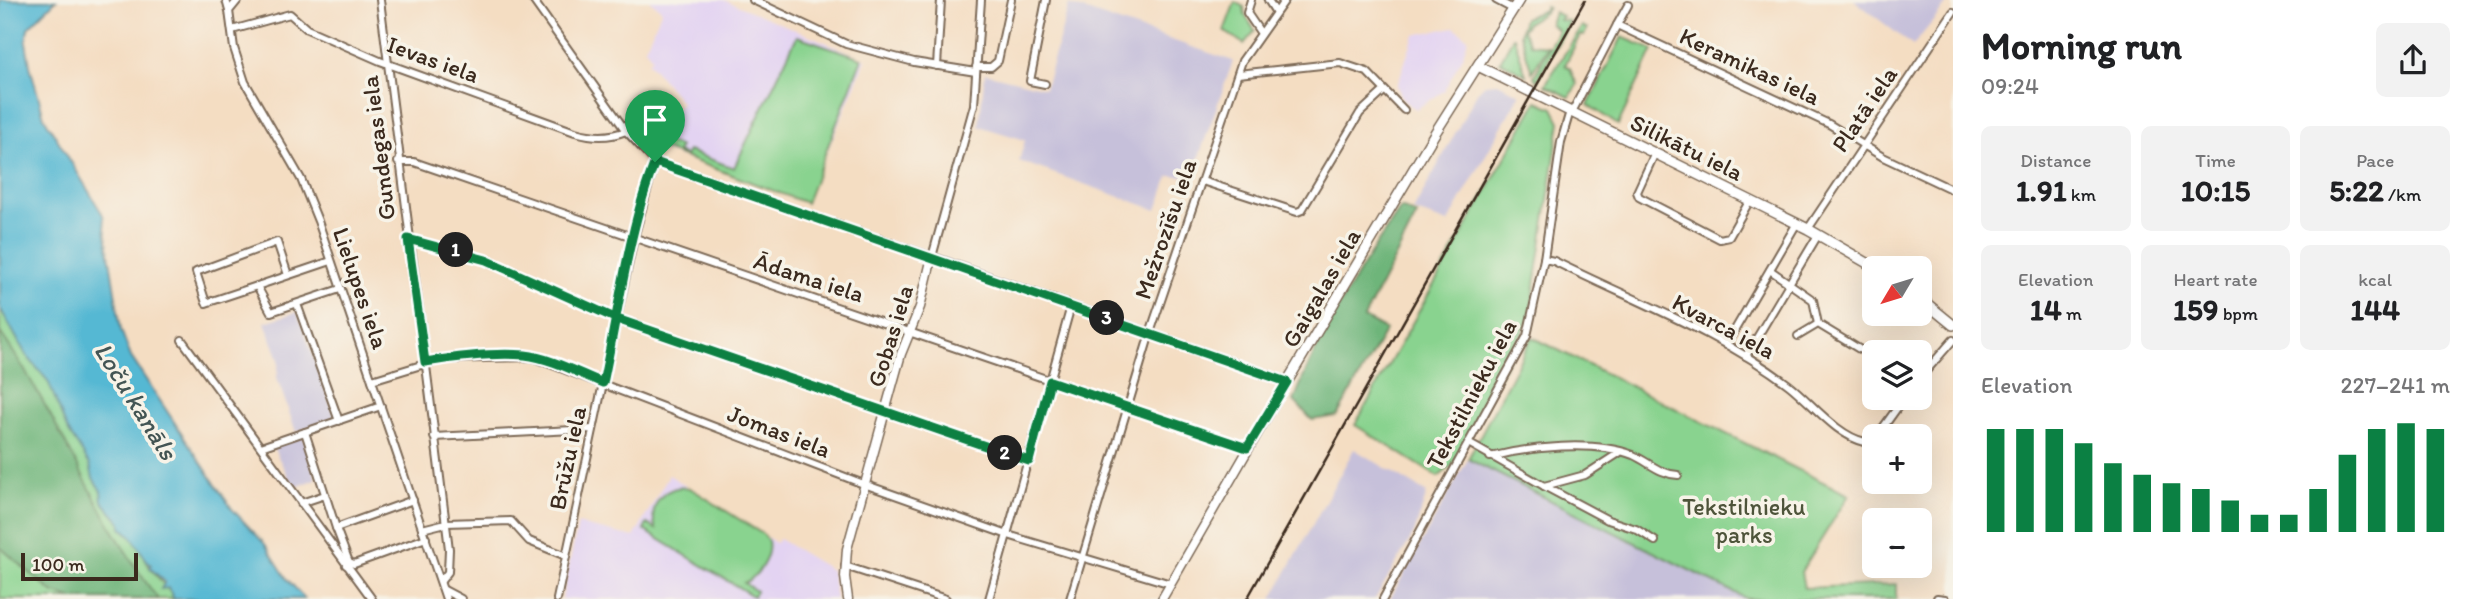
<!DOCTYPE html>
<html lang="en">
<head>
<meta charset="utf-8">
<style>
  :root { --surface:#fff; --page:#f2f2f2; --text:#202124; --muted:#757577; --accent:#0b8043 }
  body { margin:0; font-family:Itim,sans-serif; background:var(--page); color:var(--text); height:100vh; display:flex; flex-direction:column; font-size:26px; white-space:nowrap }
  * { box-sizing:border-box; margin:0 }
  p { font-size:23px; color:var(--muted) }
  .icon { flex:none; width:38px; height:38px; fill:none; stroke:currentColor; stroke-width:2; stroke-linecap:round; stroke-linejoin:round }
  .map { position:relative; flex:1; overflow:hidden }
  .details { display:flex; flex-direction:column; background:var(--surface); width:525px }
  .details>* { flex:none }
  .needle { width:46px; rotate:232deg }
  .fabs { position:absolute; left:1862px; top:256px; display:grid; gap:14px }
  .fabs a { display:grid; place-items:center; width:70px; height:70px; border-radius:10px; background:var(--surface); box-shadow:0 7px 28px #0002; font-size:35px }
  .scale { position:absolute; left:21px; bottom:18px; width:117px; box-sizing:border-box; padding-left:7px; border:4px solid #3b2a1e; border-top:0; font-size:19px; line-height:24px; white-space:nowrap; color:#3b2a1e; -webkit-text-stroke:5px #f7f3e8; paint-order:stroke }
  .pin { position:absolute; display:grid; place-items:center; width:60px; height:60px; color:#fff; margin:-72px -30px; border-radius:50% 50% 50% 0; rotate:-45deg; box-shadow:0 0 7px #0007 }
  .pin .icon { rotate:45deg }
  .km { position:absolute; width:35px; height:35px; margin:-18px; border-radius:50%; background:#222; color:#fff; font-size:19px; line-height:35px; text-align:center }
  .round { display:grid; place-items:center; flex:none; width:74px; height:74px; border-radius:10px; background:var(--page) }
  .summary { display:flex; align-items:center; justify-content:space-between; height:119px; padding:0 28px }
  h1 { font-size:38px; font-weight:700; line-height:52px }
  .stats { display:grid; grid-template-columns:repeat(3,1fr); gap:10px; height:119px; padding:7px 28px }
  .stats div { display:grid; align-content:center; border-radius:10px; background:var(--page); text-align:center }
  .stats b { font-size:30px; font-weight:700 }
  .stats small { font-size:19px; font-weight:400 }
  .stats p { font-size:19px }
  .chart { height:196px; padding:14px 28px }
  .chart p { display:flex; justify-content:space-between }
  .chart svg { width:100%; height:126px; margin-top:7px; stroke:var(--accent); stroke-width:6 }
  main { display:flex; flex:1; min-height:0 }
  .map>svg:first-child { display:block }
</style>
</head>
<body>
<main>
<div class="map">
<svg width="1953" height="599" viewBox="0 0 1953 599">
  <rect width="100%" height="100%" fill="#f7f3e8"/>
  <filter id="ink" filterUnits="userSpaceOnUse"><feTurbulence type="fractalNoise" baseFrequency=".0143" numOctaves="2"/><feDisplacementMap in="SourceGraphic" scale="14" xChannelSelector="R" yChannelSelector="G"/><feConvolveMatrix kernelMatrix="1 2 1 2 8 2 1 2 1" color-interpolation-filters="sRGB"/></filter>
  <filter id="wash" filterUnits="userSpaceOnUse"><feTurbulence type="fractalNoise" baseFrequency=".00686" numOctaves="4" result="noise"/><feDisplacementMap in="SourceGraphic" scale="28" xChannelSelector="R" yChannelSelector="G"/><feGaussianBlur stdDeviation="1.57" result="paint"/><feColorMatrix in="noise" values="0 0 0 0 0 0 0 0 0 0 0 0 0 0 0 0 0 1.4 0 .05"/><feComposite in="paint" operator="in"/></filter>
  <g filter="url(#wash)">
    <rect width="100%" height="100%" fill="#f4ddc2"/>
    <g fill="#e3d3f2">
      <polygon points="649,0 724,0 866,59 806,202 658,149 660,142 651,128 675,111 681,102 648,62 652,58 645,48 662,10"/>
      <polygon points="1454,27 1468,38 1463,55 1444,91 1416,109 1404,101 1397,86 1414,35"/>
      <polygon points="669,475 776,543 779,539 831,570 836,599 562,599 578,524 634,537"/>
    </g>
    <g fill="#c6c0da">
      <polygon points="1854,0 1950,0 1913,46"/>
      <polygon points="1069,5 1233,61 1192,176 1169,176 1157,210 1019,161 1025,140 979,126 985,73 1045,88"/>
      <polygon points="1498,83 1520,94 1448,223 1413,211 1478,91 1485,84"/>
      <polygon points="297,312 336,419 296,432 277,378 279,359 265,322"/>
      <polygon points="303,435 316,479 294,488 272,445"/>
      <polygon points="1354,449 1427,493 1414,533 1375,599 1272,599"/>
      <polygon points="1468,459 1747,599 1390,599"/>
    </g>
    <g fill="#89d38f" stroke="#627e56" stroke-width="2">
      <polygon points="1235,2 1244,7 1245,15 1255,31 1244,44 1224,31"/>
      <path d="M1545 7 1548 8C1541 19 1527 17 1523 30L1530 44 1548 46 1532 72 1520 34 1524 18 1545 10Z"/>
      <polygon points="1554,12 1562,16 1559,20 1570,21 1537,81 1534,77 1558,30 1550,24"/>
      <polygon points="1582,26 1587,29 1584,36 1580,35 1565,65 1570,68 1577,85 1569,97 1545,85"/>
      <polygon points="797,36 862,58 806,203 660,148 665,141 680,147 677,152 685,156 688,151 734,168"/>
      <polygon points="1513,37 1514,37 1526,75 1500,61"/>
      <polygon points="1622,37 1653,50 1618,125 1588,105"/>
      <polygon points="1537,101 1553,108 1560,122 1530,318 1452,466 1438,477 1355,425"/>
      <polygon points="0,295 34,347 150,568 176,599 0,599"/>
      <polygon points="1532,337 1849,495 1801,572 1804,588 1896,584 1896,599 1747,599 1468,459"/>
      <path d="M681 487 690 488 764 535 768 541C771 557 758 577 744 583L756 591 753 596 644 530 647 524 656 529C648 508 660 490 681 487Z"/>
    </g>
    <g fill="#6eb57a" stroke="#54704c" stroke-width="2">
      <path d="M1401 208 1417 215 1364 318 1386 330 1337 416 1312 420 1294 401C1317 338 1362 263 1401 208Z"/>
      <path d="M0 332C59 417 96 516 158 599H74L52 592 0 547Z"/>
    </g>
    <path fill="#55b8d3" stroke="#487178" stroke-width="2" d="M0 0H56L28 28 26 42 30 66 44 117 103 215 121 330 131 357 232 509 265 544 287 579 305 599H174L168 588 161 589 165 582 150 568 151 565C139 553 135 535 121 528V523L102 501 101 491 93 478 90 465 67 429 48 381 26 355 0 308Z"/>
  </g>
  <g filter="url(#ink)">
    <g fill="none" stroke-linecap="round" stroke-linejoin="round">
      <defs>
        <g id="minor">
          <polyline points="226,0 229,11"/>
          <polyline points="238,0 229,11 234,48 245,82 301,179 318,221 446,599"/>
          <polyline points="380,0 449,549 448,572 441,581"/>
          <polyline points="533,0 626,131 655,162 932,257 974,105 981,0"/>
          <polyline points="753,0 846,44 914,62 976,72"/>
          <polyline points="1251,0 1247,13 1260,32"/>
          <polyline points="1268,0 1275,11"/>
          <polyline points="1496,0 1513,9"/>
          <polyline points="1617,25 1628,5"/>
          <path d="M232 30 290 14 307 29 380 61 575 132C593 137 608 138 626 131"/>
          <polyline points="937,66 941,0"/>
          <polyline points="976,67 991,67 998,61 1011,0"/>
          <polyline points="1238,74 1340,63 1367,72 1404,110"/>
          <polyline points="1045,84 1030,81 1046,0"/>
          <polyline points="1572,112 1617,25 1829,124 1883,157 1953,190"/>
          <polyline points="1655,153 1637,192 1639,197 1720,239 1729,237 1750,200"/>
          <polyline points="398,162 414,162 1247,448"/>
          <polyline points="1202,181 1297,212 1302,210 1360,113 1384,91"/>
          <polyline points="1808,229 1953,12"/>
          <polyline points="408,239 486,260 617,319 1029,461"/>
          <path d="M1544 259 1554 261C1632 300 1719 332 1789 385 1812 403 1837 436 1865 442L1874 438"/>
          <polyline points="1770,270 1813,300 1818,324"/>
          <polyline points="288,275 277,242 196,272 206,303 257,286 271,312 340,289"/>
          <polyline points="257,286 331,261"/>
          <polyline points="297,304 339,421"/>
          <polyline points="1798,336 1818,324 1874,358"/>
          <polyline points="182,340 372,599"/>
          <polyline points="1726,345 1797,223"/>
          <polyline points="1746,356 1818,235"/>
          <polyline points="1920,378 1953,340"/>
          <polyline points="372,380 441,359 532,357 861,483 1008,535 1171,584"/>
          <polyline points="305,432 336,528"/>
          <polyline points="1877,436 1905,397"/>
          <polyline points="434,437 593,429"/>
          <polyline points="1470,444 1544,486 1585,475 1619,453"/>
          <polyline points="261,447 381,406"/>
          <path d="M1490 457C1529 447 1594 440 1633 455 1649 462 1659 474 1678 475"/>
          <polyline points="1544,486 1608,520 1636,529 1655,541"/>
          <polyline points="301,503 325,495"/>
          <polyline points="422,529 446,523 511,521 529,541 566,556"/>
          <polyline points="349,562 354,564 426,538"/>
          <polyline points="346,565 349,562 336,528 413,500"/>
          <polyline points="845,566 946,599"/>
          <polyline points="444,590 461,599"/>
          <polyline points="1937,598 1945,599"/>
          <polyline points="557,599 634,238 655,162"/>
          <polyline points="989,599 1071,306"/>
          <polyline points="1070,599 1150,333 1242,61 1285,0"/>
          <polyline points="1383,599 1527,336 1544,259 1561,142 1570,111"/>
        </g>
        <polyline id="tertiary" points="848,599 845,577 847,549 901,354 920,307 932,257 1287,382 1162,599"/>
        <g id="secondary">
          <polyline points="1478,66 1808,229 1876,268"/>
          <polyline points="1920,298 1953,325"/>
          <polyline points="1287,382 1435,133 1519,0"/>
        </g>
      </defs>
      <use href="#minor" stroke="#7c6957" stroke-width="10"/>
      <use href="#tertiary" stroke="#7c6957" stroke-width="11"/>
      <use href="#secondary" stroke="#7c6957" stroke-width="12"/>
      <use href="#minor" stroke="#fff" stroke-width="6"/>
      <use href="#tertiary" stroke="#fff" stroke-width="8"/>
      <use href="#secondary" stroke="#fff" stroke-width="9"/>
      <polyline stroke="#3b2a1e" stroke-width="2.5" points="1247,599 1585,0"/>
    </g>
  </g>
  <g fill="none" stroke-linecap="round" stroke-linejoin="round" filter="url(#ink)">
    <defs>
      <path id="route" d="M655 162C629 226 618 314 603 383 578 373 551 358 525 355 493 352 456 357 425 362L408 239 486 260 617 319 1029 461 1050 381 1247 448 1287 382 655 162"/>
    </defs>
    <use href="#route" stroke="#fff" stroke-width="14"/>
    <use href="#route" stroke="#0b8043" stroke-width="9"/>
  </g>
  <g text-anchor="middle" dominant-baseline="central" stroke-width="7" stroke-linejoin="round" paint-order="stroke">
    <g font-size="24" fill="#3b2a1e" stroke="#f7f3e8">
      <text transform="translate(433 59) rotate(20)">Ievas iela</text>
      <text transform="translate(1750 66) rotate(25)">Keramikas iela</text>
      <text transform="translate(1864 109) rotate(-56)">Platā iela</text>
      <text transform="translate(1687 147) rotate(26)">Silikātu iela</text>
      <text transform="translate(378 148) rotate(-97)">Gundegas iela</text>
      <text transform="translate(1165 229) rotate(-71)">Mežrozīšu iela</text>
      <text transform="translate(809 277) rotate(18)">Ādama iela</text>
      <text transform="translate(361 288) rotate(71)">Lielupes iela</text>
      <text transform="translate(1321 288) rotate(-60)">Gaigalas iela</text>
      <text transform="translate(1724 326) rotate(28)">Kvarca iela</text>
      <text transform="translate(890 336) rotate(-73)">Gobas iela</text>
      <text transform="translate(1471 394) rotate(-62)">Tekstilnieku iela</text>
      <text transform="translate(779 431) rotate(21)">Jomas iela</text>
      <text transform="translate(567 458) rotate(-78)">Brūžu iela</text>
    </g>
    <g font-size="24" fill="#4e543a" stroke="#f7f3e8">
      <text x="1744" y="506">Tekstilnieku<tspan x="1744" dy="28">parks</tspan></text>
    </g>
    <g font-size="26" font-style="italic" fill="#435554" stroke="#f7f3e8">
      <text transform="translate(136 401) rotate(58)">Loču kanāls</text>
    </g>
  </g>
</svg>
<div class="fabs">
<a><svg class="needle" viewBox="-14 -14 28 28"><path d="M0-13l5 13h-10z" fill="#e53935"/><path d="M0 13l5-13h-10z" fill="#757577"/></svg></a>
<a><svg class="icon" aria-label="layers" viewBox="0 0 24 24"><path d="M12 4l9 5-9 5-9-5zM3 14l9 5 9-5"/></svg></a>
<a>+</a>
<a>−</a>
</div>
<div class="scale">100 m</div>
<div class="pin" style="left:655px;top:162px;background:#1e9e55"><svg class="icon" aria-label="arrive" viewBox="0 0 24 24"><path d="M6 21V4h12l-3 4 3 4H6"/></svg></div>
<b class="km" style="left:456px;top:250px">1</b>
<b class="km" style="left:1005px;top:453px">2</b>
<b class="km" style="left:1107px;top:318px">3</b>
</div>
<section class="details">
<div class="summary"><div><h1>Morning run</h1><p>09:24</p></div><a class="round"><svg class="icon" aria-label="share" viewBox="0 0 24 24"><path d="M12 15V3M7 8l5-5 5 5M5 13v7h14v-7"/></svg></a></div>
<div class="stats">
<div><p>Distance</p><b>1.91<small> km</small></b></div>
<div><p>Time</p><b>10:15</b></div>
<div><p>Pace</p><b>5:22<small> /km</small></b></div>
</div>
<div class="stats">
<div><p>Elevation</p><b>14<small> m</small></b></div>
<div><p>Heart rate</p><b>159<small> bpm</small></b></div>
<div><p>kcal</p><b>144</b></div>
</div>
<div class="chart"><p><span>Elevation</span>227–241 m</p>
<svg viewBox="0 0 160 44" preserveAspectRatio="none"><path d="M5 44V8M15 44V8M25 44V8M35 44V13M45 44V20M55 44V24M65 44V27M75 44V29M85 44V33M95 44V38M105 44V38M115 44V29M125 44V17M135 44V8M145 44V6M155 44V8"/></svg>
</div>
</section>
</main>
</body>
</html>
